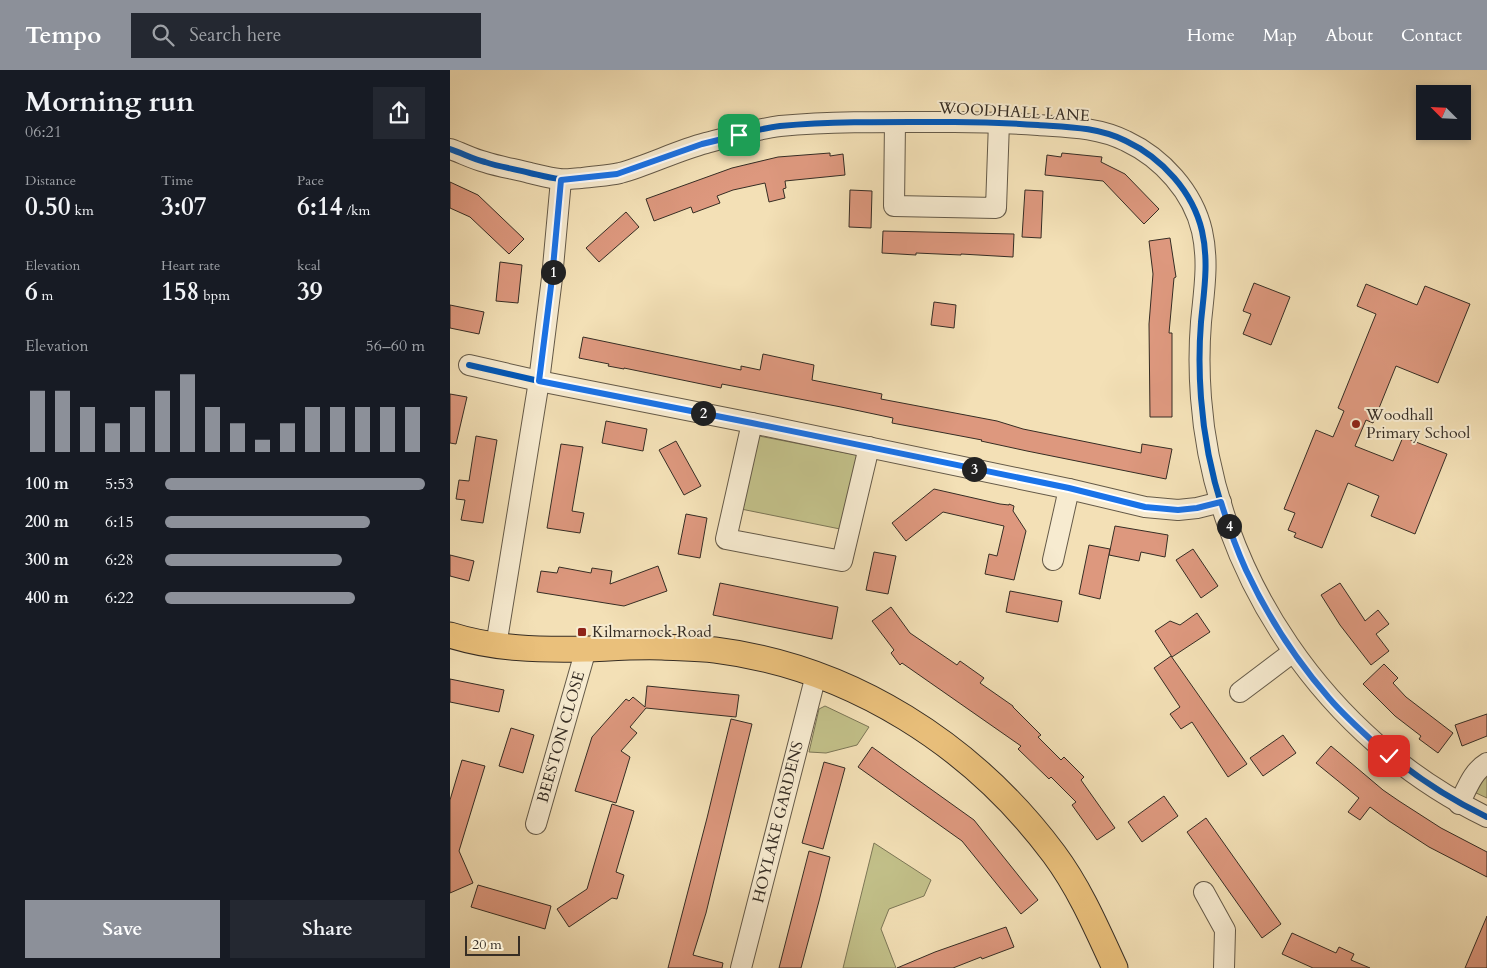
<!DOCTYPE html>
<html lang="en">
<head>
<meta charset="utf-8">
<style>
  :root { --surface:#171b24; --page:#242831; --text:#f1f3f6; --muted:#9ea1a6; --accent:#8c9099 }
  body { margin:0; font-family:Cardo,serif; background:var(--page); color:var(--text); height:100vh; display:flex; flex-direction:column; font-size:19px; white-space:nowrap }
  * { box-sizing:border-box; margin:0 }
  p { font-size:16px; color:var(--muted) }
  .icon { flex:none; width:28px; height:28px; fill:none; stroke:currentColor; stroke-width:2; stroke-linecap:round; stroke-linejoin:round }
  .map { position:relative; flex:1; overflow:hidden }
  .drawer { display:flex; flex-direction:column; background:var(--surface); width:450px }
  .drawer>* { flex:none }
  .needle { width:32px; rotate:294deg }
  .buttons { position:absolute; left:966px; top:15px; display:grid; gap:10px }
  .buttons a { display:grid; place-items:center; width:55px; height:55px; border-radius:0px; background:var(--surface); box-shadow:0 2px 8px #0003; font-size:25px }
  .scale { position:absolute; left:15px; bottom:12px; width:55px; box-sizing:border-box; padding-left:5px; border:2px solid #362d24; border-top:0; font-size:14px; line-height:18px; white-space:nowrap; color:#362d24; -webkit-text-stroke:4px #f7ebd0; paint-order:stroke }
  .pin { position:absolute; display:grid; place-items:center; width:42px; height:42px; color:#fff; margin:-21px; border-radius:10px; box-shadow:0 2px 8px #0006 }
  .km { position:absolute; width:25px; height:25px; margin:-12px; border-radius:50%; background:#222; color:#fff; font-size:14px; line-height:25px; text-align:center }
  .round { display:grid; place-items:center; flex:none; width:52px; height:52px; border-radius:0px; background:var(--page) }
  .overview { display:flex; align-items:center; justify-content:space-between; height:85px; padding:0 25px }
  h1 { font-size:28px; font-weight:700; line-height:38px }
  .stats { display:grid; grid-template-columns:repeat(3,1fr); gap:8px; height:85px; padding:5px 25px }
  .stats div { display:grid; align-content:center }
  .stats b { font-size:25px; font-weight:700 }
  .stats small { font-size:14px; font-weight:400 }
  .stats p { font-size:14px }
  .chart { height:140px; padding:10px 25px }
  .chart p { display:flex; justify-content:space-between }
  .chart svg { width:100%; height:90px; margin-top:5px; stroke:var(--accent); stroke-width:6 }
  .cta { display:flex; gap:10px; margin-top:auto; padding:10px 25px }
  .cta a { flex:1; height:58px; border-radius:0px; background:var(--accent); color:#fff; font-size:20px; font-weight:700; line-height:58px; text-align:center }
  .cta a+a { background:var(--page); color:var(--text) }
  ul { padding:0 25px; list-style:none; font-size:16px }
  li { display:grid; grid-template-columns:80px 60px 1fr; align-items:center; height:38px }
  li i { height:12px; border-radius:6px; background:var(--accent) }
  header { display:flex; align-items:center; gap:30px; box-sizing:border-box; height:70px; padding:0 25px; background:var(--accent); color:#fff }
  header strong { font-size:24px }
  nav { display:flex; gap:28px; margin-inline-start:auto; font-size:18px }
  .search { width:350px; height:45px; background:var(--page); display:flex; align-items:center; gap:12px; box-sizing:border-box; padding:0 18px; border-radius:0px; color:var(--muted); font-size:19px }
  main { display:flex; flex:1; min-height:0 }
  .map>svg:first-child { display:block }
</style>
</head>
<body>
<header>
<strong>Tempo</strong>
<div class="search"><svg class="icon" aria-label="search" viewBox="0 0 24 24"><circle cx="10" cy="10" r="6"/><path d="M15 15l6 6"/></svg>Search here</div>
<nav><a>Home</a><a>Map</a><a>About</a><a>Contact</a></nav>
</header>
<main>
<section class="drawer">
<div class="overview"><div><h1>Morning run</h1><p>06:21</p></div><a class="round"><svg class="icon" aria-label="share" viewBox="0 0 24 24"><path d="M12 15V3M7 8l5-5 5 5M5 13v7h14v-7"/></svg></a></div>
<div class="stats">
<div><p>Distance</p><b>0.50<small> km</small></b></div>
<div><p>Time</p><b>3:07</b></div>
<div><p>Pace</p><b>6:14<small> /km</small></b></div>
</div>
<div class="stats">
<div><p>Elevation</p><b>6<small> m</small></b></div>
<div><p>Heart rate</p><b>158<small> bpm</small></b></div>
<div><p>kcal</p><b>39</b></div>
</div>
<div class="chart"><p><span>Elevation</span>56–60 m</p>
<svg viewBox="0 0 160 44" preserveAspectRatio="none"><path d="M5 44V14M15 44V14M25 44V22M35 44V30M45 44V22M55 44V14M65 44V6M75 44V22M85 44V30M95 44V38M105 44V30M115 44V22M125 44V22M135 44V22M145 44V22M155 44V22"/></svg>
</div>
<ul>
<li><b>100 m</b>5:53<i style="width:100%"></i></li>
<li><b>200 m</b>6:15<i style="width:79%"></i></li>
<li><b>300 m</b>6:28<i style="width:68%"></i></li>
<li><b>400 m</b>6:22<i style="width:73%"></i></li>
</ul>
<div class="cta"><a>Save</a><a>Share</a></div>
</section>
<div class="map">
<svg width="1037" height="898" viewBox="0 0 1037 898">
  <rect width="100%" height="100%" fill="#f3e0b6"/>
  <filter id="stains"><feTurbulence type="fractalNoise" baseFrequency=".004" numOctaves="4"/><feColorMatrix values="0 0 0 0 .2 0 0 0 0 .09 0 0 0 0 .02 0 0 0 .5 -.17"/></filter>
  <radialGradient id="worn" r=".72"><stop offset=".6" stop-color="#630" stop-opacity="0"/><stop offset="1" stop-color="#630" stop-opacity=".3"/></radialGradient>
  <g fill="#c2c089" stroke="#7c7656">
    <polygon points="309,366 412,386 395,460 291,439"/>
    <polygon points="375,636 419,657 407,675 376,683 359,682 369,639"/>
    <polygon points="1037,699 1037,728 1024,722"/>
    <polygon points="424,773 481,810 474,826 439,839 431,859 446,898 393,898"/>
  </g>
  <g fill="#dd987e" stroke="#362d24">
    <polygon points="380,83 380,86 393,84 395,105 335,111 336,118 333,119 335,128 319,132 315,113 283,120 267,126 270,133 243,143 241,137 204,151 196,129 282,98 328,87"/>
    <polygon points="612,83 652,87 651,92 675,104 709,139 694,154 653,111 595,105 597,85 611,87"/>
    <polygon points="0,112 28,125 74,169 59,184 20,147 0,138"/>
    <polygon points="400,120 422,121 421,158 399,157"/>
    <polygon points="575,120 593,121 591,168 572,167"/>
    <polygon points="176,142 189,157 149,192 136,178"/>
    <polygon points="433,161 564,164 563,187 511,184 511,185 466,183 466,185 432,183"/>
    <polygon points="720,168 726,207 724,208 719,263 722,263 722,347 700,347 699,254 703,204 699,171"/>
    <polygon points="50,192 72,195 68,233 46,231"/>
    <polygon points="804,213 840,227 821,275 793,264 801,244 793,241"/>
    <polygon points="916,214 967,235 975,216 1020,234 988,313 946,296 923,353 916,350 905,376 943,391 953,367 997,384 965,464 921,446 929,426 898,413 872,478 844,467 846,463 838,460 845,443 834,439 866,360 883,367 894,341 888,338 926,244 907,236"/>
    <polygon points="484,232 506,235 504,258 481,255"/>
    <polygon points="0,235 34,242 29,264 0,258"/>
    <polygon points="133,267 291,300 291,296 310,300 313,284 364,295 362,310 432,324 431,329 547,351 573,359 691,383 692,374 722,379 716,409 577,381 531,371 532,370 442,353 443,348 391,337 272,314 271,318 174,298 174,299 158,296 159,294 129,288"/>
    <polygon points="0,324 17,327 6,374 0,373"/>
    <polygon points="156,351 197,359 193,381 152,373"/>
    <polygon points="26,366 47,370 33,453 11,450 15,430 6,429 9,410 19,411"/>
    <polygon points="226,371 251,416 234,425 209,380"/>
    <polygon points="111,374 133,377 122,441 134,443 130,463 97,458"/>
    <polygon points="484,419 550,434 559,435 559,434 564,436 563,441 576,461 564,510 535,504 539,484 547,486 554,456 493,442 456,471 442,453"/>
    <polygon points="236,444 257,448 250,488 228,484"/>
    <polygon points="665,456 718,465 715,487 691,482 689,491 659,485"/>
    <polygon points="639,475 660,479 650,529 629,524"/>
    <polygon points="743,479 768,516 751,528 726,490"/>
    <polygon points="424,482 446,486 438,524 416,520"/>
    <polygon points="0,485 24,491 19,511 0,506"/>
    <polygon points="208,496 217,521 174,536 87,522 91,501 107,503 109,497 141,503 142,498 162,501 160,514"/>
    <polygon points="270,513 388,537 382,569 263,545"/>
    <polygon points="890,513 914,549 915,551 928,540 939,554 926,564 939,581 921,595 890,555 871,525"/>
    <polygon points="560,521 612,531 608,552 556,542"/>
    <polygon points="441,537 460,563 507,595 510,591 534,608 530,613 563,636 563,637 591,665 588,667 611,690 614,687 634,707 631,710 665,758 647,770 622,735 626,732 601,707 599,709 568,679 571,676 452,593 450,595 441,583 444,580 422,551"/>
    <polygon points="747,543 760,562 722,587 705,561 720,551 730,555"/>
    <polygon points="721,586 797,694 778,707 742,652 731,659 720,644 730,637 704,598"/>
    <polygon points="934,594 948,608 943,613 956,627 1003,663 988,683 969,669 971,666 945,646 913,614"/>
    <polygon points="0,609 54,620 49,642 0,632"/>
    <polygon points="197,616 289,625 286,647 196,638 180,657 187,663 171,681 180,687 166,733 125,721 142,667 176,629 179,631 183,627 195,637"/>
    <polygon points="1037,644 1037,666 1012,676 1005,655"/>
    <polygon points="281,649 302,654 256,843 243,885 273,893 272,898 218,898 257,748"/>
    <polygon points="61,658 84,665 73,703 49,696"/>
    <polygon points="833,665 846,683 813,706 800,688"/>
    <polygon points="881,676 933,720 949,731 991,758 1037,782 1037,807 979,777 939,751 920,737 910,750 898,742 909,728 866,693"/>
    <polygon points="422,677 524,750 588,830 571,844 512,771 408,697"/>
    <polygon points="12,690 35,696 9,781 23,813 0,823 0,730"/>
    <polygon points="374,692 395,698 373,779 352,773"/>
    <polygon points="714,726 728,746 692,772 678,752"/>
    <polygon points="162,734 184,741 166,802 174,805 167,829 162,828 119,857 107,839 137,819"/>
    <polygon points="756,748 831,854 812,868 737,762"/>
    <polygon points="359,781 380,787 369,831 351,898 329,898"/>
    <polygon points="28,815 101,836 95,859 21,837"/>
    <polygon points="1037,846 1037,898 1015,898"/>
    <polygon points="556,857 564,877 532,889 531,887 503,898 447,898 485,882"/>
    <polygon points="842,863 886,883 889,877 904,884 901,890 920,898 863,898 832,884"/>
  </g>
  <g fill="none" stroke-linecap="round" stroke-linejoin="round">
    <defs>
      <g id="minor">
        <polyline points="445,52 444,136 546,138 549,52"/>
        <path d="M0 79C12 83 23 89 35 92 50 97 65 99 80 103 89 105 100 108 109 109 117 110 125 108 132 108 144 106 158 106 170 103 199 95 226 81 256 73 279 67 306 59 330 56 387 51 446 52 504 52 532 52 560 53 588 55 618 57 648 57 676 71 712 88 743 122 752 161 759 192 754 221 751 252 749 277 749 302 751 328 764 505 877 670 1037 747"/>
        <polyline points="19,295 89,311 302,353 619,419 695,437 728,440 747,438 771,432"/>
        <polyline points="302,353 276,469 392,491 419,377"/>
        <polyline points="603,490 619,419"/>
        <polyline points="46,576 89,311 102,208 111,110"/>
        <polyline points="790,622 843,582"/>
        <path d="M1009 734C1017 719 1022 702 1037 693"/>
        <polyline points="86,754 136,579"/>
        <polyline points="754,822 775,860 774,898"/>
        <polyline points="291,898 366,605"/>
      </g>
      <path id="major" d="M0 565C44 579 90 580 136 579 161 578 187 576 212 577 230 578 247 578 265 580 401 597 523 675 604 784 630 819 647 859 665 898"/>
    </defs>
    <use href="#minor" stroke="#655a48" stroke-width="22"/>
    <use href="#major" stroke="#362d24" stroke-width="27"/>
    <use href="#minor" stroke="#f7ebd0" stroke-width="20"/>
    <use href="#major" stroke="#eac07b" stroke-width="25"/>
    <defs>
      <g id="cycleway">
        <path d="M0 79C12 83 23 89 35 92 50 97 65 99 80 103 89 105 100 108 109 109 117 110 125 108 132 108 144 106 158 106 170 103 199 95 226 81 256 73 279 67 306 59 330 56 387 51 446 52 504 52 532 52 560 53 588 55 618 57 648 57 676 71 712 88 743 122 752 161 759 192 754 221 751 252 749 277 749 302 751 328 764 505 877 670 1037 747"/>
        <polyline points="19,295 89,311 302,353 619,419 695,437 728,440 747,438 771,432"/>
      </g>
    </defs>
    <use href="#cycleway" stroke="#f7ebd0" stroke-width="9"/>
    <use href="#cycleway" stroke="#0057b8" stroke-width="6"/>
  </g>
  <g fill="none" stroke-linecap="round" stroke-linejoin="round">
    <defs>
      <path id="route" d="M289 65 252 74 167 104 111 110 102 208 89 311 302 353 619 418 695 437 728 440 747 438 771 432C778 455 786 478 796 500 817 545 846 590 879 628 897 649 918 667 939 686"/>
    </defs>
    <use href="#route" stroke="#fff" stroke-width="10"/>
    <use href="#route" stroke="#1a73e8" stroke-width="6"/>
  </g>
  <g fill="#8f2418" stroke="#f7ebd0" stroke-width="2">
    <circle cx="906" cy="354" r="5"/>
    <rect x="127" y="557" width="10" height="10" rx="2.5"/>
  </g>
  <g text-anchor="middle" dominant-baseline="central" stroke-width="4" stroke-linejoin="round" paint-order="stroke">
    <g font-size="16" fill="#362d24" stroke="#f7ebd0">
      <text transform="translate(564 42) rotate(3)">WOODHALL LANE</text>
      <text transform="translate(111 667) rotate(-74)">BEESTON CLOSE</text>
      <text transform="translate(328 752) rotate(-76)">HOYLAKE GARDENS</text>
    </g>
    <g font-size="16" fill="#362d24" stroke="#f7ebd0" text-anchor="start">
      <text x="916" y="345">Woodhall<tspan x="916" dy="18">Primary School</tspan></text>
      <text x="142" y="562">Kilmarnock Road</text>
    </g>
  </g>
  <rect width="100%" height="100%" filter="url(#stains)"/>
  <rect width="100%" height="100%" fill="url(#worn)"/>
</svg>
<div class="buttons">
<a><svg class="needle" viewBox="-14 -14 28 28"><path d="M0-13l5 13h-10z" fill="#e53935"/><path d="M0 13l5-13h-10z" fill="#9ea1a6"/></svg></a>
</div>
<div class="scale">20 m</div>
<div class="pin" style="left:289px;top:65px;background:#1e9e55"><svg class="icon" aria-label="arrive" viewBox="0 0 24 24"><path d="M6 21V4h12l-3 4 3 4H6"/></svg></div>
<div class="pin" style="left:939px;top:686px;background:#d93025"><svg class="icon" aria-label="check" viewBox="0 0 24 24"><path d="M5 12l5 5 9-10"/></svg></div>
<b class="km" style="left:103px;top:202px">1</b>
<b class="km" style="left:253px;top:343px">2</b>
<b class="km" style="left:524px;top:399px">3</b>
<b class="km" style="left:779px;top:456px">4</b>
</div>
</main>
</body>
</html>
